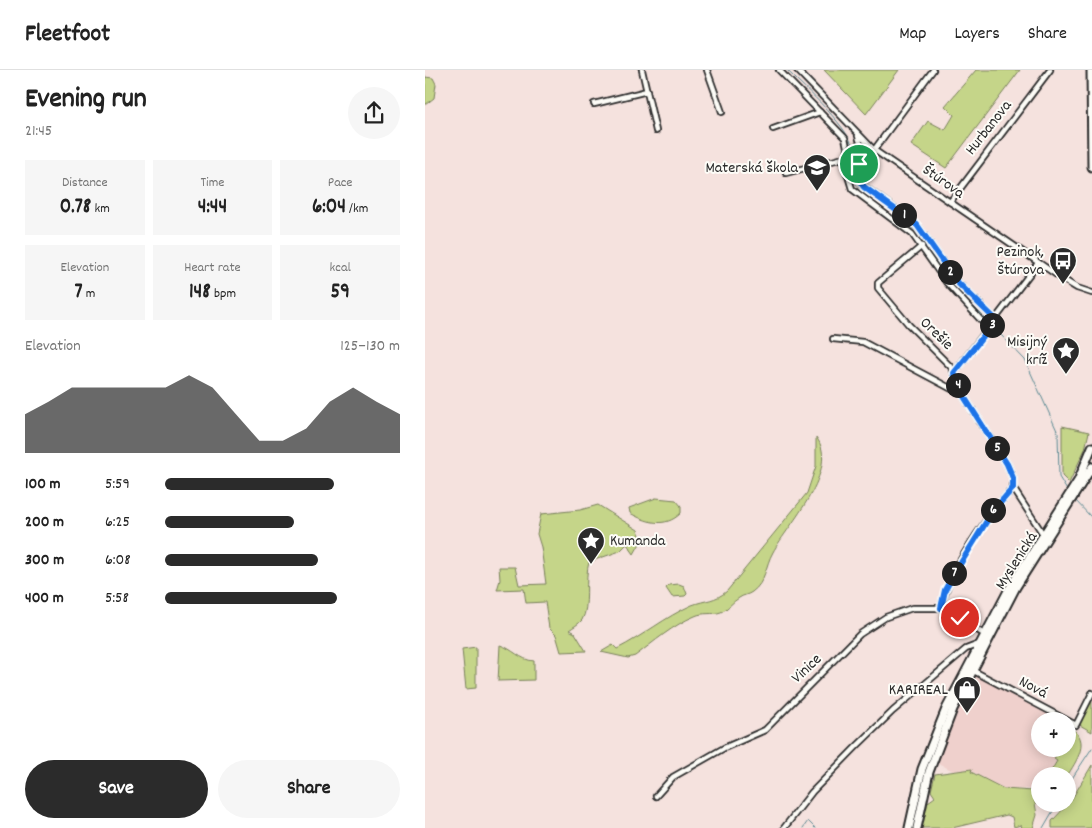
<!DOCTYPE html>
<html lang="en">
<head>
<meta charset="utf-8">
<style>
  :root { --surface:#fff; --page:#f6f6f6; --text:#222; --muted:#767676; --line:#e0e0e0; --accent:#2b2b2b }
  body { margin:0; font-family:Dekko,sans-serif; background:var(--page); color:var(--text); height:100vh; display:flex; flex-direction:column; font-size:19px; white-space:nowrap }
  * { box-sizing:border-box; margin:0 }
  p { font-size:16px; color:var(--muted) }
  .icon { flex:none; width:28px; height:28px; fill:none; stroke:currentColor; stroke-width:2; stroke-linecap:round; stroke-linejoin:round }
  .map { position:relative; flex:1; overflow:hidden }
  .drawer { display:flex; flex-direction:column; background:var(--surface); width:425px }
  .drawer>* { flex:none }
  .tools { position:absolute; left:606px; top:642px; display:grid; gap:10px }
  .tools a { display:grid; place-items:center; width:45px; height:45px; border-radius:50%; background:var(--surface); box-shadow:0 2px 12px #0003; font-size:25px }
  .pin { position:absolute; display:grid; place-items:center; width:42px; height:42px; color:#fff; margin:-21px; border:2px solid #fff; border-radius:50%; box-shadow:0 1px 5px #0007 }
  .km { position:absolute; width:25px; height:25px; margin:-12px; border-radius:50%; background:#222; color:#fff; font-size:14px; line-height:25px; text-align:center }
  .round { display:grid; place-items:center; flex:none; width:52px; height:52px; border-radius:26px; background:var(--page) }
  .head { display:flex; align-items:center; justify-content:space-between; height:85px; padding:0 25px }
  h1 { font-size:28px; font-weight:700; line-height:38px }
  .metrics { display:grid; grid-template-columns:repeat(3,1fr); gap:8px; height:85px; padding:5px 25px }
  .metrics div { display:grid; align-content:center; border-radius:0px; background:var(--page); text-align:center }
  .metrics b { font-size:21px; font-weight:700 }
  .metrics small { font-size:14px; font-weight:400 }
  .metrics p { font-size:14px }
  .chart { height:140px; padding:10px 25px }
  .chart p { display:flex; justify-content:space-between }
  .chart svg { width:100%; height:90px; margin-top:5px; fill:var(--accent); opacity:.7 }
  .action { display:flex; gap:10px; margin-top:auto; padding:10px 25px }
  .action a { flex:1; height:58px; border-radius:30px; background:var(--accent); color:#fff; font-size:20px; font-weight:700; line-height:58px; text-align:center }
  .action a+a { background:var(--page); color:var(--text) }
  ul { padding:0 25px; list-style:none; font-size:16px }
  li { display:grid; grid-template-columns:80px 60px 1fr; align-items:center; height:38px }
  li i { height:12px; border-radius:6px; background:var(--accent) }
  header { display:flex; align-items:center; gap:30px; box-sizing:border-box; height:70px; padding:0 25px; background:var(--surface); border-bottom:1px solid var(--line) }
  header strong { font-size:24px }
  nav { display:flex; gap:28px; margin-inline-start:auto; font-size:18px }
  main { display:flex; flex:1; min-height:0 }
  .map>svg:first-child { display:block }
</style>
</head>
<body>
<header>
<strong>Fleetfoot</strong>
<nav><a>Map</a><a>Layers</a><a>Share</a></nav>
</header>
<main>
<section class="drawer">
<div class="head"><div><h1>Evening run</h1><p>21:45</p></div><a class="round"><svg class="icon" aria-label="share" viewBox="0 0 24 24"><path d="M12 15V3M7 8l5-5 5 5M5 13v7h14v-7"/></svg></a></div>
<div class="metrics">
<div><p>Distance</p><b>0.78<small> km</small></b></div>
<div><p>Time</p><b>4:44</b></div>
<div><p>Pace</p><b>6:04<small> /km</small></b></div>
</div>
<div class="metrics">
<div><p>Elevation</p><b>7<small> m</small></b></div>
<div><p>Heart rate</p><b>148<small> bpm</small></b></div>
<div><p>kcal</p><b>59</b></div>
</div>
<div class="chart"><p><span>Elevation</span>125–130 m</p>
<svg viewBox="0 0 160 44" preserveAspectRatio="none"><path d="M0 44V25L10 19L20 12L30 12L40 12L50 12L60 12L70 6L80 12L90 25L100 38L110 38L120 32L130 19L140 12L150 19L160 25V44z"/></svg>
</div>
<ul>
<li><b>100 m</b>5:59<i style="width:72%"></i></li>
<li><b>200 m</b>6:25<i style="width:55%"></i></li>
<li><b>300 m</b>6:08<i style="width:65%"></i></li>
<li><b>400 m</b>5:58<i style="width:73%"></i></li>
</ul>
<div class="action"><a>Save</a><a>Share</a></div>
</section>
<div class="map">
<svg width="667" height="758" viewBox="0 0 667 758">
  <rect width="100%" height="100%" fill="#f5e2de"/>
  <filter id="ink" filterUnits="userSpaceOnUse"><feTurbulence type="fractalNoise" baseFrequency=".02" numOctaves="2"/><feDisplacementMap in="SourceGraphic" scale="10" xChannelSelector="R" yChannelSelector="G"/><feConvolveMatrix kernelMatrix="1 2 1 2 8 2 1 2 1" color-interpolation-filters="sRGB"/></filter>
  <g filter="url(#ink)">
    <polygon fill="#efd0cc" points="551,599 653,654 649,660 645,658 643,663 642,651 615,651 615,679 634,679 629,689 632,691 623,706 615,706 614,724 604,719 579,719 546,701 546,699 528,701 511,692"/>
    <g fill="#c5d589" stroke="#78805a">
      <polygon points="399,0 474,0 441,44"/>
      <polygon points="551,0 595,0 521,98 486,75 503,51 520,60 529,45 520,36"/>
      <polygon points="0,7 8,8 11,14 9,28 0,35"/>
      <polygon points="637,356 664,362 660,379 644,413 637,406"/>
      <path d="M391 367C416 399 363 455 348 482 340 496 341 512 327 522 323 525 318 525 314 528 307 532 303 539 296 542 288 545 278 542 270 546 248 555 229 572 210 586L203 588 176 582 188 575 192 579C218 566 240 547 267 535 280 530 291 531 302 521L382 423 391 396Z"/>
      <path d="M231 428 251 430 256 436V443C240 459 221 452 205 443L204 438Z"/>
      <path d="M173 435 213 460 217 470 209 484 202 474 195 481 164 492C159 509 165 537 157 550 154 554 148 557 144 560L150 563 161 581 136 582 131 565 124 558 120 532 101 533 99 519 72 520 75 510 74 497H90L94 515 121 514 116 477 112 464 116 444 155 440Z"/>
      <polygon points="254,514 259,516 262,524 260,526 247,527 241,518 244,515"/>
      <path d="M75 575C88 579 95 590 109 591V610L73 611Z"/>
      <polygon points="51,577 51,618 41,619 37,579"/>
      <polygon points="667,627 667,662 653,654"/>
      <path d="M645 658C667 669 651 692 642 706H623L632 691 629 689 634 679H642L643 663Z"/>
      <polygon points="667,695 667,758 627,758 627,751 645,732"/>
      <polygon points="547,699 546,702 579,719 608,721 612,745 608,758 597,758 596,755 589,757 587,747 582,745 527,758 497,758 503,732 510,727 506,721 510,704"/>
    </g>
    <g fill="none" stroke-linecap="round" stroke-linejoin="round">
      <g stroke="#5a8992" stroke-width="1">
        <path d="M362 0C378 17 429 60 429 83"/>
        <polyline points="429,87 428,108 434,118 473,145 492,162 527,214 600,290 633,363 634,407 643,422"/>
        <polyline points="649,429 667,448"/>
        <polyline points="642,716 667,678"/>
        <polyline points="378,758 383,751 390,758"/>
        <polyline points="618,758 632,734"/>
      </g>
      <defs>
        <g id="minor">
          <polyline points="217,0 231,61"/>
          <polyline points="282,0 297,42"/>
          <polyline points="354,0 420,68 424,86"/>
          <polyline points="372,0 449,80 639,210 652,218 667,223"/>
          <polyline points="169,34 222,21"/>
          <polyline points="348,59 395,42"/>
          <path d="M433 66C440 81 427 100 436 114L492 155 532 212 571 250"/>
          <polyline points="449,80 508,0"/>
          <polyline points="418,89 427,119 487,164 521,212 564,259"/>
          <polyline points="361,103 449,80"/>
          <polyline points="525,132 625,0"/>
          <polyline points="497,176 453,213 453,218 484,255 527,298 538,325 582,394 588,408 588,418 618,464"/>
          <polyline points="408,269 438,272 538,325"/>
          <polyline points="529,303 613,193"/>
          <path d="M516 538C523 501 562 446 588 418"/>
          <polyline points="547,600 651,655 667,623"/>
          <polyline points="231,726 248,707 299,678 340,660 435,564 461,547 487,538 516,538 559,564"/>
          <polyline points="359,758 387,722 432,676 468,641 541,579 554,574"/>
        </g>
        <g id="secondary">
          <polyline points="666,0 667,97"/>
          <polyline points="484,758 497,699 521,639 584,519 653,411 667,377"/>
          <polyline points="492,758 504,702 528,639 591,517 667,397"/>
        </g>
      </defs>
      <use href="#minor" stroke="#2b2b2b" stroke-width="8"/>
      <use href="#secondary" stroke="#2b2b2b" stroke-width="11"/>
      <use href="#minor" stroke="#fdfcf7" stroke-width="4.5"/>
      <use href="#secondary" stroke="#fdfcf7" stroke-width="7"/>
    </g>
  </g>
  <g fill="none" stroke-linecap="round" stroke-linejoin="round" filter="url(#ink)">
    <defs>
      <polyline id="route" points="434,94 433,108 439,117 492,155 532,212 571,250 529,303 538,325 582,394 588,408 588,418 568,441 529,504 520,520 516,538 535,548"/>
    </defs>
    <use href="#route" stroke="#fff" stroke-width="10"/>
    <use href="#route" stroke="#1a73e8" stroke-width="6"/>
  </g>
  <defs>
    <symbol id="school-pin" viewBox="-11 -11 22 30"><path d="M0 17L-7.5 6A9.5 9.5 0 1 1 7.5 6Z" fill="#2b2b2b" stroke="#fdfcf7"/><path d="M0-5L7-2L0 1L-7-2ZM-4 1L0 2.5L4 1V4Q0 6-4 4Z" fill="#fff"/></symbol>
    <symbol id="bus-pin" viewBox="-11 -11 22 30"><path d="M0 17L-7.5 6A9.5 9.5 0 1 1 7.5 6Z" fill="#2b2b2b" stroke="#fdfcf7"/><path d="M-5-6H5V4H4V6H2V4H-2V6H-4V4H-5ZM-3.5-4V0h7V-4ZM-3.5 1.2v1.5H-2V1.2ZM2 1.2v1.5H3.5V1.2Z" fill="#fff"/></symbol>
    <symbol id="sight-pin" viewBox="-11 -11 22 30"><path d="M0 17L-7.5 6A9.5 9.5 0 1 1 7.5 6Z" fill="#2b2b2b" stroke="#fdfcf7"/><path d="M0-6L1.8-2.2L6-1.7L2.9 1.2L3.7 5.4L0 3.3L-3.7 5.4L-2.9 1.2L-6-1.7L-1.8-2.2Z" fill="#fff"/></symbol>
    <symbol id="shop-pin" viewBox="-11 -11 22 30"><path d="M0 17L-7.5 6A9.5 9.5 0 1 1 7.5 6Z" fill="#2b2b2b" stroke="#fdfcf7"/><path d="M-5-2.5h2.3a2.7 3.5 0 0 1 5.4 0H5L5.5 6h-11ZM-1.5-2.5h3a1.5 2.3 0 0 0-3 0Z" fill="#fff"/></symbol>
  </defs>
  <g fill-rule="evenodd">
    <use href="#school-pin" x="376" y="82" width="32" height="43"/>
    <use href="#bus-pin" x="622" y="175" width="32" height="43"/>
    <use href="#sight-pin" x="625" y="265" width="32" height="43"/>
    <use href="#sight-pin" x="150" y="455" width="32" height="43"/>
    <use href="#shop-pin" x="526" y="604" width="32" height="43"/>
  </g>
  <g text-anchor="middle" dominant-baseline="central" stroke-width="4" stroke-linejoin="round" paint-order="stroke">
    <g font-size="16" fill="#2b2b2b" stroke="#fdfcf7">
      <text transform="translate(564 58) rotate(-52)">Hurbanova</text>
      <text transform="translate(518 112) rotate(35)">Štúrova</text>
      <text transform="translate(511 264) rotate(44)">Orešie</text>
      <text transform="translate(592 491) rotate(-58)">Myslenická</text>
      <text transform="translate(382 599) rotate(-43)">Vinice</text>
      <text transform="translate(608 618) rotate(28)">Nová</text>
    </g>
    <g font-size="16" fill="#2b2b2b" stroke="#fdfcf7" text-anchor="end">
      <text x="373" y="98">Materská škola</text>
      <text x="619" y="182">Pezinok,<tspan x="619" dy="18">Štúrova</tspan></text>
      <text x="622" y="272">Misijný<tspan x="622" dy="18">kríž</tspan></text>
      <text x="185" y="471" text-anchor="start">Kumanda</text>
      <text x="523" y="620">KARIREAL</text>
    </g>
  </g>
</svg>
<div class="tools">
<a>+</a>
<a>−</a>
</div>
<div class="pin" style="left:434px;top:94px;background:#1e9e55"><svg class="icon" aria-label="arrive" viewBox="0 0 24 24"><path d="M6 21V4h12l-3 4 3 4H6"/></svg></div>
<div class="pin" style="left:535px;top:548px;background:#d93025"><svg class="icon" aria-label="check" viewBox="0 0 24 24"><path d="M5 12l5 5 9-10"/></svg></div>
<b class="km" style="left:479px;top:145px">1</b>
<b class="km" style="left:525px;top:202px">2</b>
<b class="km" style="left:567px;top:255px">3</b>
<b class="km" style="left:533px;top:315px">4</b>
<b class="km" style="left:572px;top:378px">5</b>
<b class="km" style="left:568px;top:440px">6</b>
<b class="km" style="left:529px;top:503px">7</b>
</div>
</main>
</body>
</html>
